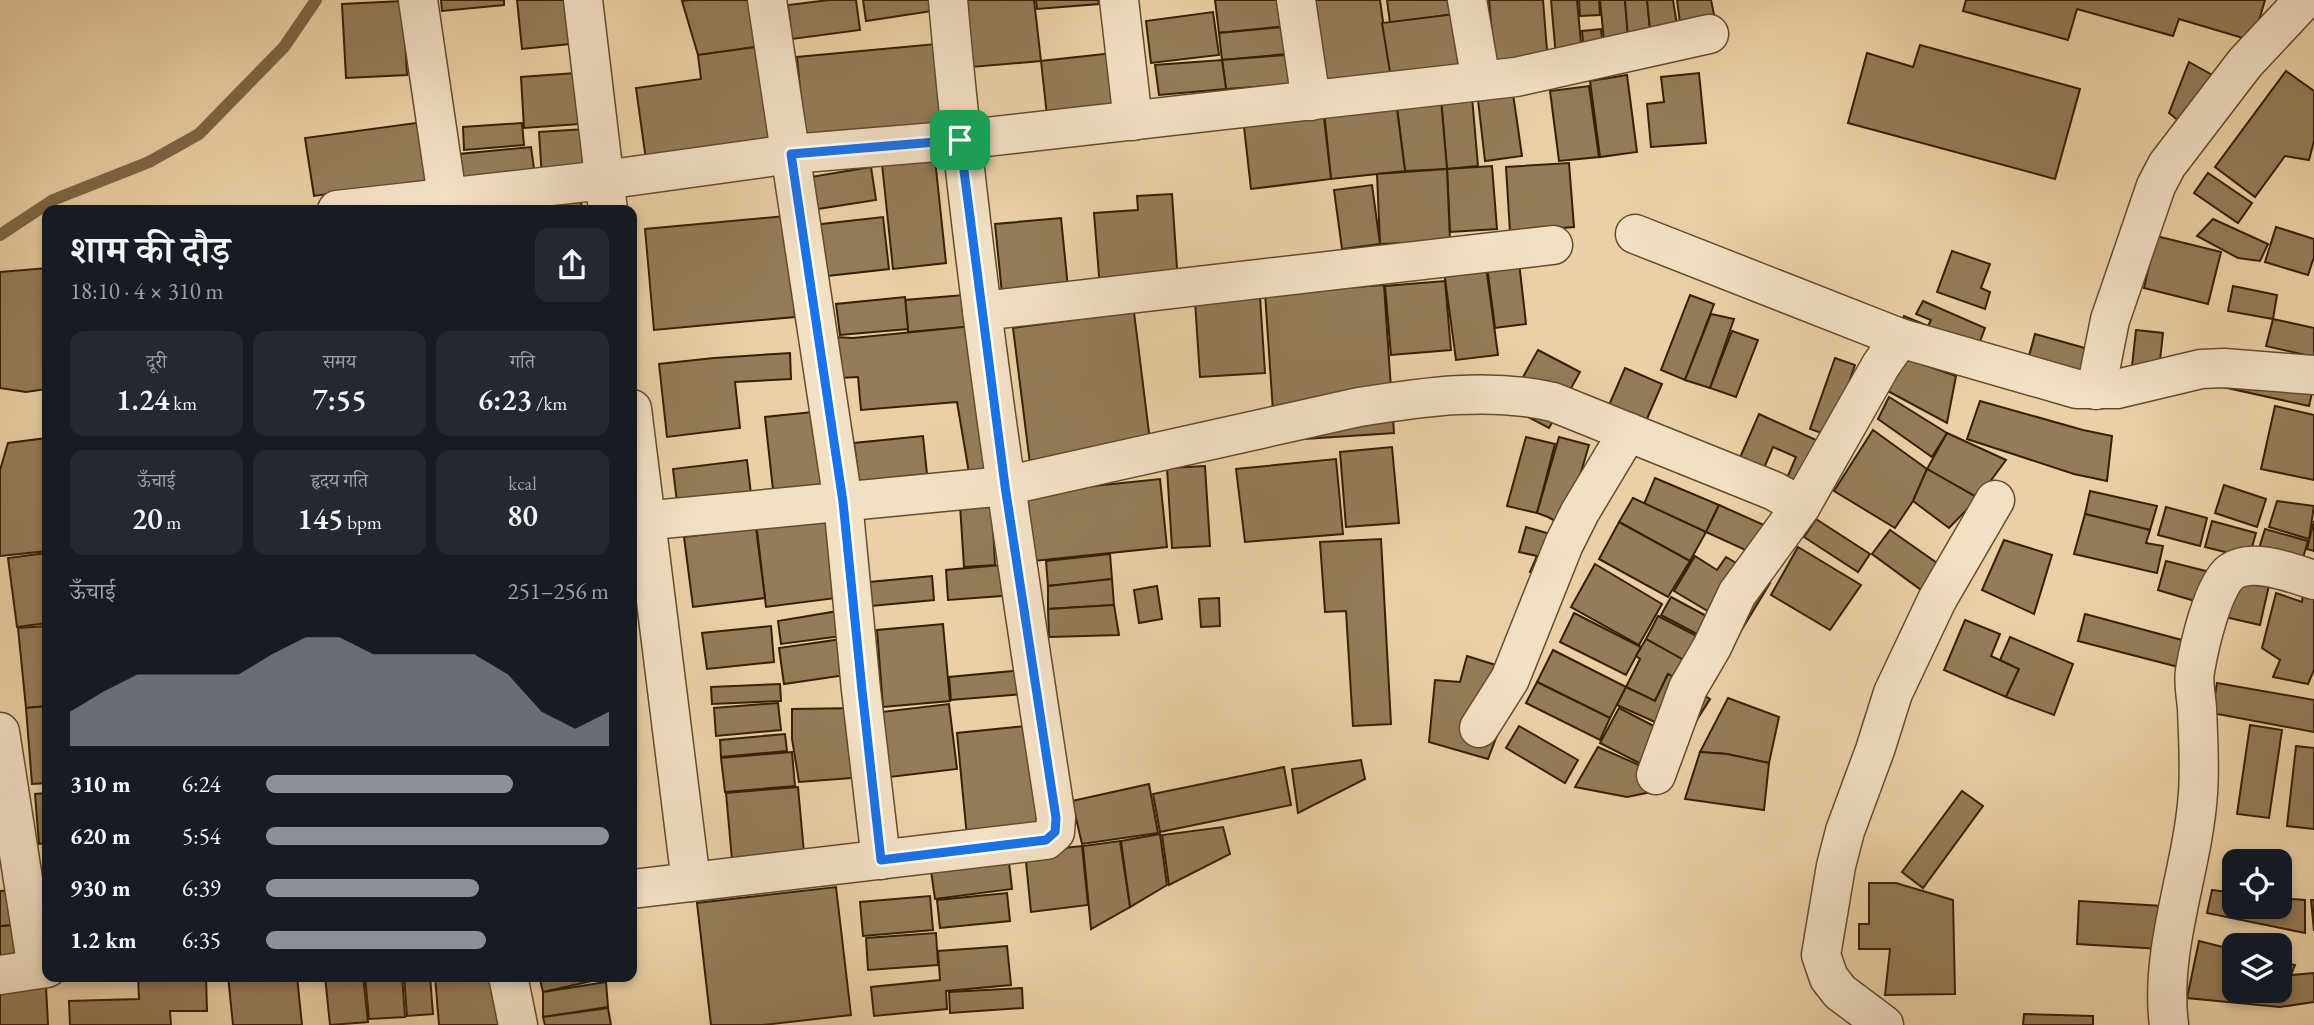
<!DOCTYPE html>
<html lang="hi">
<head>
<meta charset="utf-8">
<style>
  :root { --surface:#171b24; --page:#242831; --text:#f1f3f6; --muted:#9ea1a6; --accent:#8c9099 }
  body { margin:0; font-family:"EB Garamond","Noto Serif Devanagari",serif; background:var(--page); color:var(--text); height:100vh; display:flex; flex-direction:column; font-size:26px; white-space:nowrap }
  * { box-sizing:border-box; margin:0 }
  p { font-size:23px; color:var(--muted) }
  .icon { flex:none; width:38px; height:38px; fill:none; stroke:currentColor; stroke-width:2; stroke-linecap:round; stroke-linejoin:round }
  .map { position:relative; flex:1; overflow:hidden }
  .panel { position:absolute; left:42px; top:205px; width:595px; height:777px; display:flex; flex-direction:column; background:var(--surface); border-radius:14px; box-shadow:0 4px 10px #0003 }
  .panel>* { flex:none }
  .controls { position:absolute; left:2222px; top:849px; display:grid; gap:14px }
  .controls a { display:grid; place-items:center; width:70px; height:70px; border-radius:14px; background:var(--surface); box-shadow:0 4px 10px #0003; font-size:35px }
  .pin { position:absolute; display:grid; place-items:center; width:60px; height:60px; color:#fff; margin:-30px; border-radius:14px; box-shadow:0 4px 10px #0006 }
  .round { display:grid; place-items:center; flex:none; width:74px; height:74px; border-radius:14px; background:var(--page) }
  .summary { display:flex; align-items:center; justify-content:space-between; height:119px; padding:0 28px }
  h1 { font-size:38px; font-weight:600; line-height:52px }
  .metrics { display:grid; grid-template-columns:repeat(3,1fr); gap:10px; height:119px; padding:7px 28px }
  .metrics div { display:grid; align-content:center; border-radius:14px; background:var(--page); text-align:center }
  .metrics b { font-size:30px; font-weight:600 }
  .metrics small { font-size:19px; font-weight:400 }
  .metrics p { font-size:19px }
  .chart { height:196px; padding:14px 28px }
  .chart p { display:flex; justify-content:space-between }
  .chart svg { width:100%; height:126px; margin-top:7px; fill:var(--accent); opacity:.7 }
  ul { padding:0 28px; list-style:none; font-size:23px }
  li { display:grid; grid-template-columns:112px 84px 1fr; align-items:center; height:52px }
  li i { height:18px; border-radius:9px; background:var(--accent) }
  .map>svg:first-child { display:block }
</style>
</head>
<body>
<div class="map">
<svg width="2314" height="1025" viewBox="0 0 2314 1025">
  <rect width="100%" height="100%" fill="#ebd0a5"/>
  <filter id="stains"><feTurbulence type="fractalNoise" baseFrequency=".00286" numOctaves="4"/><feColorMatrix values="0 0 0 0 .2 0 0 0 0 .09 0 0 0 0 .02 0 0 0 .5 -.17"/></filter>
  <radialGradient id="worn" r=".72"><stop offset=".6" stop-color="#630" stop-opacity="0"/><stop offset="1" stop-color="#630" stop-opacity=".3"/></radialGradient>
  <g fill="none" stroke-linecap="round" stroke-linejoin="round">
    <polyline stroke="#7d6645" stroke-width="12" points="0,235 53,200 149,162 199,134 284,47 316,0"/>
  </g>
  <g fill="#947c58" stroke="#362005" stroke-width="2">
    <polygon points="441,0 504,0 504,5 442,11"/>
    <polygon points="517,0 595,0 599,41 522,49"/>
    <polygon points="690,0 750,0 763,46 698,55 682,1"/>
    <polygon points="829,0 856,0 860,30 792,39 788,5"/>
    <polygon points="863,0 944,0 945,9 866,21"/>
    <polygon points="966,0 1034,0 1041,61 971,67"/>
    <polygon points="1036,0 1098,0 1099,4 1037,9"/>
    <polygon points="1215,0 1286,0 1288,26 1219,33"/>
    <polygon points="1307,0 1380,0 1391,78 1317,82"/>
    <polygon points="1387,0 1453,0 1455,14 1390,23"/>
    <polygon points="1489,0 1543,0 1548,63 1495,68"/>
    <polygon points="1551,0 1577,0 1582,54 1556,57"/>
    <polygon points="1579,0 1599,0 1600,15 1580,16"/>
    <polygon points="1600,0 1625,0 1629,49 1605,50"/>
    <polygon points="1625,0 1647,0 1652,48 1629,49"/>
    <polygon points="1647,0 1673,0 1680,44 1652,48"/>
    <polygon points="1677,0 1711,0 1719,39 1683,45"/>
    <polygon points="1966,0 2265,0 2253,41 2179,19 2173,36 2077,9 2068,40 1963,11"/>
    <polygon points="403,1 407,75 346,78 342,4"/>
    <polygon points="1213,12 1219,55 1151,63 1146,21"/>
    <polygon points="1455,14 1461,70 1391,78 1382,23"/>
    <polygon points="1295,26 1298,53 1222,60 1219,33"/>
    <polygon points="1601,29 1603,50 1584,53 1582,31"/>
    <polygon points="936,44 944,126 805,139 797,57"/>
    <polygon points="1920,45 2080,89 2055,179 1848,123 1867,53 1913,67"/>
    <polygon points="763,46 777,141 646,160 636,88 701,79 698,55"/>
    <polygon points="1113,53 1119,108 1047,116 1041,61"/>
    <polygon points="1298,54 1297,84 1226,89 1222,60"/>
    <polygon points="1222,60 1226,89 1159,95 1155,65"/>
    <polygon points="2189,62 2225,82 2189,129 2169,113"/>
    <polygon points="2286,71 2314,91 2314,141 2309,160 2285,156 2255,197 2215,167"/>
    <polygon points="589,72 593,123 524,128 521,77"/>
    <polygon points="1699,73 1706,143 1651,147 1647,104 1664,102 1661,77"/>
    <polygon points="1627,75 1637,152 1600,157 1590,81"/>
    <polygon points="1589,86 1599,157 1559,161 1550,91"/>
    <polygon points="1512,87 1522,156 1485,161 1477,91"/>
    <polygon points="1472,97 1478,166 1447,169 1441,99"/>
    <polygon points="1441,99 1447,169 1405,171 1396,101"/>
    <polygon points="1396,101 1405,171 1331,179 1324,111"/>
    <polygon points="1323,109 1331,179 1251,189 1243,118"/>
    <polygon points="423,122 431,180 314,196 305,138"/>
    <polygon points="522,123 524,145 464,150 463,127"/>
    <polygon points="601,128 605,173 542,178 539,132"/>
    <polygon points="531,147 535,176 462,183 459,154"/>
    <polygon points="935,159 946,263 893,269 882,164"/>
    <polygon points="1569,163 1574,227 1510,232 1506,167"/>
    <polygon points="1492,166 1497,229 1450,232 1447,169"/>
    <polygon points="871,167 876,200 811,210 805,178"/>
    <polygon points="1447,169 1450,241 1380,244 1377,174"/>
    <polygon points="2208,173 2252,203 2238,223 2194,193"/>
    <polygon points="1372,185 1380,244 1342,249 1334,190"/>
    <polygon points="1172,194 1178,283 1100,288 1094,213 1138,210 1137,196"/>
    <polygon points="581,202 582,210 543,210 543,205"/>
    <polygon points="785,216 795,317 654,330 645,229"/>
    <polygon points="883,217 889,269 819,277 813,225"/>
    <polygon points="1061,218 1068,288 1002,294 995,224"/>
    <polygon points="2213,219 2268,244 2260,261 2238,258 2197,236"/>
    <polygon points="2276,227 2314,239 2314,257 2308,275 2265,262"/>
    <polygon points="2156,236 2221,252 2208,304 2144,288"/>
    <polygon points="1952,251 1990,264 1981,288 1990,292 1985,309 1937,292"/>
    <polygon points="1519,262 1526,324 1495,328 1487,266"/>
    <polygon points="1486,266 1498,355 1456,360 1444,271"/>
    <polygon points="47,268 47,389 26,392 0,388 0,272"/>
    <polygon points="1445,281 1451,350 1391,355 1385,286"/>
    <polygon points="1384,285 1394,433 1275,441 1265,293"/>
    <polygon points="2233,286 2277,295 2273,319 2228,311"/>
    <polygon points="964,295 967,327 908,332 905,300"/>
    <polygon points="1690,295 1714,304 1685,380 1661,370"/>
    <polygon points="905,297 908,329 840,335 836,304"/>
    <polygon points="1260,297 1265,373 1200,377 1195,301"/>
    <polygon points="1923,301 1985,328 1974,357 1897,331 1904,316 1928,326 1931,320 1916,314"/>
    <polygon points="1134,312 1151,449 1030,464 1013,328"/>
    <polygon points="1711,314 1734,319 1710,388 1685,380"/>
    <polygon points="2273,319 2314,328 2314,357 2266,346"/>
    <polygon points="973,326 992,469 969,473 957,402 861,410 858,377 839,378 835,337 853,338"/>
    <polygon points="2136,330 2163,333 2158,379 2131,375"/>
    <polygon points="1732,331 1758,340 1736,397 1710,388"/>
    <polygon points="2035,334 2099,352 2092,381 2027,363"/>
    <polygon points="1538,350 1580,372 1549,428 1507,406"/>
    <polygon points="790,353 791,379 735,382 740,428 667,437 659,364 714,358"/>
    <polygon points="1835,358 1855,365 1830,436 1810,429"/>
    <polygon points="1904,358 1956,376 1947,423 1886,390"/>
    <polygon points="1625,368 1662,384 1634,449 1597,433"/>
    <polygon points="2209,384 2314,384 2309,406"/>
    <polygon points="1889,397 1947,433 1932,457 1878,419"/>
    <polygon points="1980,401 2083,430 2112,436 2107,481 2074,474 1967,439"/>
    <polygon points="2275,406 2314,415 2314,480 2261,469"/>
    <polygon points="822,411 832,493 774,499 765,417"/>
    <polygon points="1759,414 1840,451 1776,504 1796,457 1773,447 1752,496 1728,485"/>
    <polygon points="1873,430 1927,469 1913,501 1895,528 1834,491"/>
    <polygon points="1947,433 2006,460 1978,498 1927,469"/>
    <polygon points="923,436 927,474 859,481 854,443"/>
    <polygon points="1526,437 1555,444 1537,513 1507,506"/>
    <polygon points="1559,437 1589,445 1576,489 1585,537 1548,517 1537,513"/>
    <polygon points="47,438 47,551 0,556 0,470 8,443"/>
    <polygon points="1392,447 1399,523 1346,527 1340,452"/>
    <polygon points="1336,459 1343,534 1245,542 1236,469"/>
    <polygon points="747,460 751,494 677,502 673,469"/>
    <polygon points="1205,466 1210,546 1172,548 1167,468"/>
    <polygon points="1927,469 1978,498 1949,528 1913,501"/>
    <polygon points="1655,478 1719,505 1706,532 1644,504"/>
    <polygon points="1160,479 1167,547 1034,561 1027,493"/>
    <polygon points="2224,485 2266,499 2257,527 2215,513"/>
    <polygon points="2090,491 2157,506 2150,530 2085,514"/>
    <polygon points="1633,498 1706,532 1690,561 1619,522"/>
    <polygon points="2277,501 2314,506 2309,539 2269,527"/>
    <polygon points="992,504 995,565 964,567 960,505"/>
    <polygon points="1719,505 1775,530 1763,558 1706,532"/>
    <polygon points="2166,507 2207,518 2200,546 2158,535"/>
    <polygon points="826,514 836,598 766,607 756,522"/>
    <polygon points="2085,514 2150,530 2146,543 2163,546 2157,573 2074,554"/>
    <polygon points="1816,519 1870,554 1858,572 1804,537"/>
    <polygon points="2212,521 2256,533 2249,558 2205,547"/>
    <polygon points="2314,521 2314,551 2307,549"/>
    <polygon points="1619,522 1690,561 1668,597 1599,559"/>
    <polygon points="1526,527 1574,541 1567,587 1530,572 1537,556 1519,552"/>
    <polygon points="756,528 765,598 693,607 684,537"/>
    <polygon points="2265,529 2308,541 2299,571 2256,558"/>
    <polygon points="1890,530 1947,570 1928,595 1872,554"/>
    <polygon points="1381,539 1391,724 1353,726 1346,611 1325,612 1320,542"/>
    <polygon points="2004,540 2052,555 2034,614 1982,590"/>
    <polygon points="1798,547 1861,585 1830,630 1771,595"/>
    <polygon points="47,553 47,623 17,627 8,558"/>
    <polygon points="1110,554 1112,579 1048,586 1046,561"/>
    <polygon points="1695,556 1717,570 1726,557 1770,583 1741,631 1674,591"/>
    <polygon points="2166,561 2218,574 2208,605 2158,590"/>
    <polygon points="1012,564 1015,595 948,600 946,570"/>
    <polygon points="1595,564 1662,604 1639,645 1571,607"/>
    <polygon points="2236,573 2270,581 2260,625 2225,617"/>
    <polygon points="932,576 934,600 861,607 859,583"/>
    <polygon points="1112,579 1114,605 1048,609 1048,586"/>
    <polygon points="1157,586 1162,619 1139,623 1134,590"/>
    <polygon points="2276,593 2302,602 2303,595 2314,597 2314,670 2308,684 2273,677 2280,660 2262,648"/>
    <polygon points="1671,597 1738,633 1729,651 1661,615"/>
    <polygon points="1219,598 1220,626 1201,627 1199,599"/>
    <polygon points="1114,605 1119,635 1049,637 1048,609"/>
    <polygon points="838,611 842,636 781,644 778,621"/>
    <polygon points="1574,613 1641,647 1626,675 1560,642"/>
    <polygon points="2085,614 2197,644 2190,670 2078,641"/>
    <polygon points="1658,616 1728,652 1716,678 1646,639"/>
    <polygon points="1965,620 2000,634 1991,656 2019,669 2006,697 1944,670"/>
    <polygon points="943,624 950,701 883,707 877,630"/>
    <polygon points="47,626 47,706 26,708 18,628"/>
    <polygon points="771,626 774,662 707,669 702,633"/>
    <polygon points="2010,637 2073,664 2054,715 2006,697 2019,669 2000,660"/>
    <polygon points="842,639 846,675 784,684 779,648"/>
    <polygon points="1646,639 1716,678 1705,696 1668,674 1655,701 1626,687 1640,659 1636,656"/>
    <polygon points="1553,650 1626,687 1610,718 1537,682"/>
    <polygon points="1467,656 1521,673 1488,759 1429,742 1435,680 1460,682"/>
    <polygon points="1022,670 1025,694 951,700 949,677"/>
    <polygon points="1668,674 1710,699 1685,739 1664,726 1617,705 1626,687 1655,701"/>
    <polygon points="1537,682 1610,718 1600,740 1526,703"/>
    <polygon points="2217,683 2314,700 2314,732 2212,713"/>
    <polygon points="780,684 781,701 712,704 711,687"/>
    <polygon points="1728,698 1779,717 1769,763 1727,754 1700,752"/>
    <polygon points="778,703 781,730 716,736 714,708"/>
    <polygon points="949,704 957,769 890,777 881,712"/>
    <polygon points="47,706 47,783 32,784 26,708"/>
    <polygon points="860,708 865,777 799,782 792,739 792,709"/>
    <polygon points="1619,708 1681,740 1663,775 1600,743"/>
    <polygon points="1036,725 1046,828 967,837 957,733"/>
    <polygon points="2250,725 2282,730 2269,818 2237,814"/>
    <polygon points="1519,726 1578,760 1565,783 1506,748"/>
    <polygon points="785,734 787,751 721,757 720,740"/>
    <polygon points="2296,746 2314,748 2314,829 2287,826"/>
    <polygon points="1598,747 1664,776 1656,791 1627,797 1575,787"/>
    <polygon points="792,752 795,786 725,792 721,758"/>
    <polygon points="1700,752 1727,754 1769,763 1764,810 1685,799"/>
    <polygon points="1361,760 1365,779 1298,813 1292,769"/>
    <polygon points="1284,767 1291,805 1160,832 1153,794"/>
    <polygon points="1149,784 1158,833 1082,844 1072,801"/>
    <polygon points="798,787 805,864 733,871 726,793"/>
    <polygon points="1962,791 1983,806 1923,888 1902,872"/>
    <polygon points="47,793 47,843 39,844 35,794"/>
    <polygon points="1223,827 1230,854 1169,885 1162,835"/>
    <polygon points="1160,834 1167,885 1130,907 1121,841"/>
    <polygon points="1120,841 1130,907 1091,929 1083,846"/>
    <polygon points="1082,846 1088,905 1031,912 1025,852"/>
    <polygon points="1008,854 1012,889 935,899 930,864"/>
    <polygon points="47,869 47,910 42,870"/>
    <polygon points="1869,883 1896,883 1953,900 1955,994 1885,995 1890,949 1859,949 1859,924 1869,924"/>
    <polygon points="836,887 851,1015 763,1025 711,1025 697,903"/>
    <polygon points="16,890 18,925 0,926 0,891"/>
    <polygon points="2212,890 2235,893 2235,906 2280,906 2280,898 2305,900 2305,933 2207,913"/>
    <polygon points="1007,893 1010,921 940,928 937,900"/>
    <polygon points="930,896 933,930 863,936 860,902"/>
    <polygon points="2311,900 2314,900 2314,931"/>
    <polygon points="2079,901 2163,906 2161,949 2077,944"/>
    <polygon points="18,925 21,969 0,970 0,926"/>
    <polygon points="936,933 938,965 868,970 866,938"/>
    <polygon points="2199,941 2235,950 2235,990 2280,990 2280,962 2295,965 2291,975 2314,973 2314,1002 2280,1007 2187,998"/>
    <polygon points="1007,946 1011,985 946,991 947,1009 874,1016 871,987 940,980 938,951"/>
    <polygon points="138,976 206,976 207,1011 170,1011 171,1025 70,1025 69,1001 139,999"/>
    <polygon points="228,976 297,976 302,1025 233,1025"/>
    <polygon points="325,976 363,976 368,1022 330,1025"/>
    <polygon points="365,976 402,976 405,1017 369,1019"/>
    <polygon points="404,976 430,976 433,1014 407,1016"/>
    <polygon points="435,976 501,976 506,1025 439,1025"/>
    <polygon points="539,976 605,976 605,978 543,992"/>
    <polygon points="606,982 608,1007 543,1017 543,992"/>
    <polygon points="46,986 48,1025 0,1025 0,988"/>
    <polygon points="1022,988 1023,1008 950,1013 949,992"/>
    <polygon points="608,1008 611,1025 545,1025 543,1017"/>
    <polygon points="2024,1014 2093,1016 2093,1025 2023,1025"/>
  </g>
  <g fill="none" stroke-linecap="round" stroke-linejoin="round">
    <defs>
      <g id="minor">
        <polyline points="418,0 449,210"/>
        <polyline points="583,0 608,210"/>
        <polyline points="767,0 843,502 861,690 881,860"/>
        <polyline points="1119,0 1133,121"/>
        <polyline points="1296,0 1311,101"/>
        <polyline points="1467,0 1481,81"/>
        <polyline points="337,210 604,180 791,154 960,140 1516,77 1709,34"/>
        <polyline points="1635,234 1900,338"/>
        <polyline points="982,311 1553,245"/>
        <polyline points="2096,390 2110,320 2156,186 2167,165 2245,63 2304,0"/>
        <polyline points="632,409 691,882"/>
        <polyline points="1801,506 1881,365 1900,338 2077,389 2117,389 2201,369 2224,368 2314,375"/>
        <path d="M632 522 1005 486 1359 407C1423 397 1489 387 1553 402L1774 491 1801 506 1737 594 1712 647 1688 688 1656 775"/>
        <polyline points="1479,728 1510,679 1564,544 1580,512 1628,432"/>
        <polyline points="0,732 37,969"/>
        <path d="M632 889 1046 840 1055 832 1056 818C1014 546 972 274 948 0"/>
        <polyline points="0,975 47,968"/>
        <polyline points="508,976 518,1025"/>
        <polyline points="1884,1025 1840,992 1829,978 1821,955 1836,866 1845,831 1875,750 1893,693 1937,600 1995,500"/>
        <path d="M2169 1025C2159 948 2193 870 2198 793 2200 765 2198 736 2197 708 2196 696 2193 682 2195 671 2199 647 2213 585 2231 572 2252 557 2292 573 2314 580"/>
      </g>
    </defs>
    <use href="#minor" stroke="#634c2d" stroke-width="41"/>
    <use href="#minor" stroke="#f2e0c4" stroke-width="38"/>
  </g>
  <g fill="none" stroke-linecap="round" stroke-linejoin="round">
    <defs>
      <polygon id="route" points="960,140 1005,486 1056,818 1055,832 1046,840 881,860 862,690 843,502 791,154"/>
    </defs>
    <use href="#route" stroke="#fff" stroke-width="14"/>
    <use href="#route" stroke="#1a73e8" stroke-width="9"/>
  </g>
  <rect width="100%" height="100%" filter="url(#stains)"/>
  <rect width="100%" height="100%" fill="url(#worn)"/>
</svg>
<div class="controls">
<a><svg class="icon" aria-label="locate" viewBox="0 0 24 24"><circle cx="12" cy="12" r="6"/><path d="M12 2v4M12 18v4M2 12h4M18 12h4"/></svg></a>
<a><svg class="icon" aria-label="layers" viewBox="0 0 24 24"><path d="M12 4l9 5-9 5-9-5zM3 14l9 5 9-5"/></svg></a>
</div>
<div class="pin" style="left:960px;top:140px;background:#1e9e55"><svg class="icon" aria-label="arrive" viewBox="0 0 24 24"><path d="M6 21V4h12l-3 4 3 4H6"/></svg></div>
<section class="panel">
<div class="summary"><div><h1>शाम की दौड़</h1><p>18:10 · 4 × 310 m</p></div><a class="round"><svg class="icon" aria-label="share" viewBox="0 0 24 24"><path d="M12 15V3M7 8l5-5 5 5M5 13v7h14v-7"/></svg></a></div>
<div class="metrics">
<div><p>दूरी</p><b>1.24<small> km</small></b></div>
<div><p>समय</p><b>7:55</b></div>
<div><p>गति</p><b>6:23<small> /km</small></b></div>
</div>
<div class="metrics">
<div><p>ऊँचाई</p><b>20<small> m</small></b></div>
<div><p>हृदय गति</p><b>145<small> bpm</small></b></div>
<div><p>kcal</p><b>80</b></div>
</div>
<div class="chart"><p><span>ऊँचाई</span>251–256 m</p>
<svg viewBox="0 0 160 44" preserveAspectRatio="none"><path d="M0 44V32L10 25L20 19L30 19L40 19L50 19L60 12L70 6L80 6L90 12L100 12L110 12L120 12L130 19L140 32L150 38L160 32V44z"/></svg>
</div>
<ul>
<li><b>310 m</b>6:24<i style="width:72%"></i></li>
<li><b>620 m</b>5:54<i style="width:100%"></i></li>
<li><b>930 m</b>6:39<i style="width:62%"></i></li>
<li><b>1.2 km</b>6:35<i style="width:64%"></i></li>
</ul>
</section>
</div>
</body>
</html>
